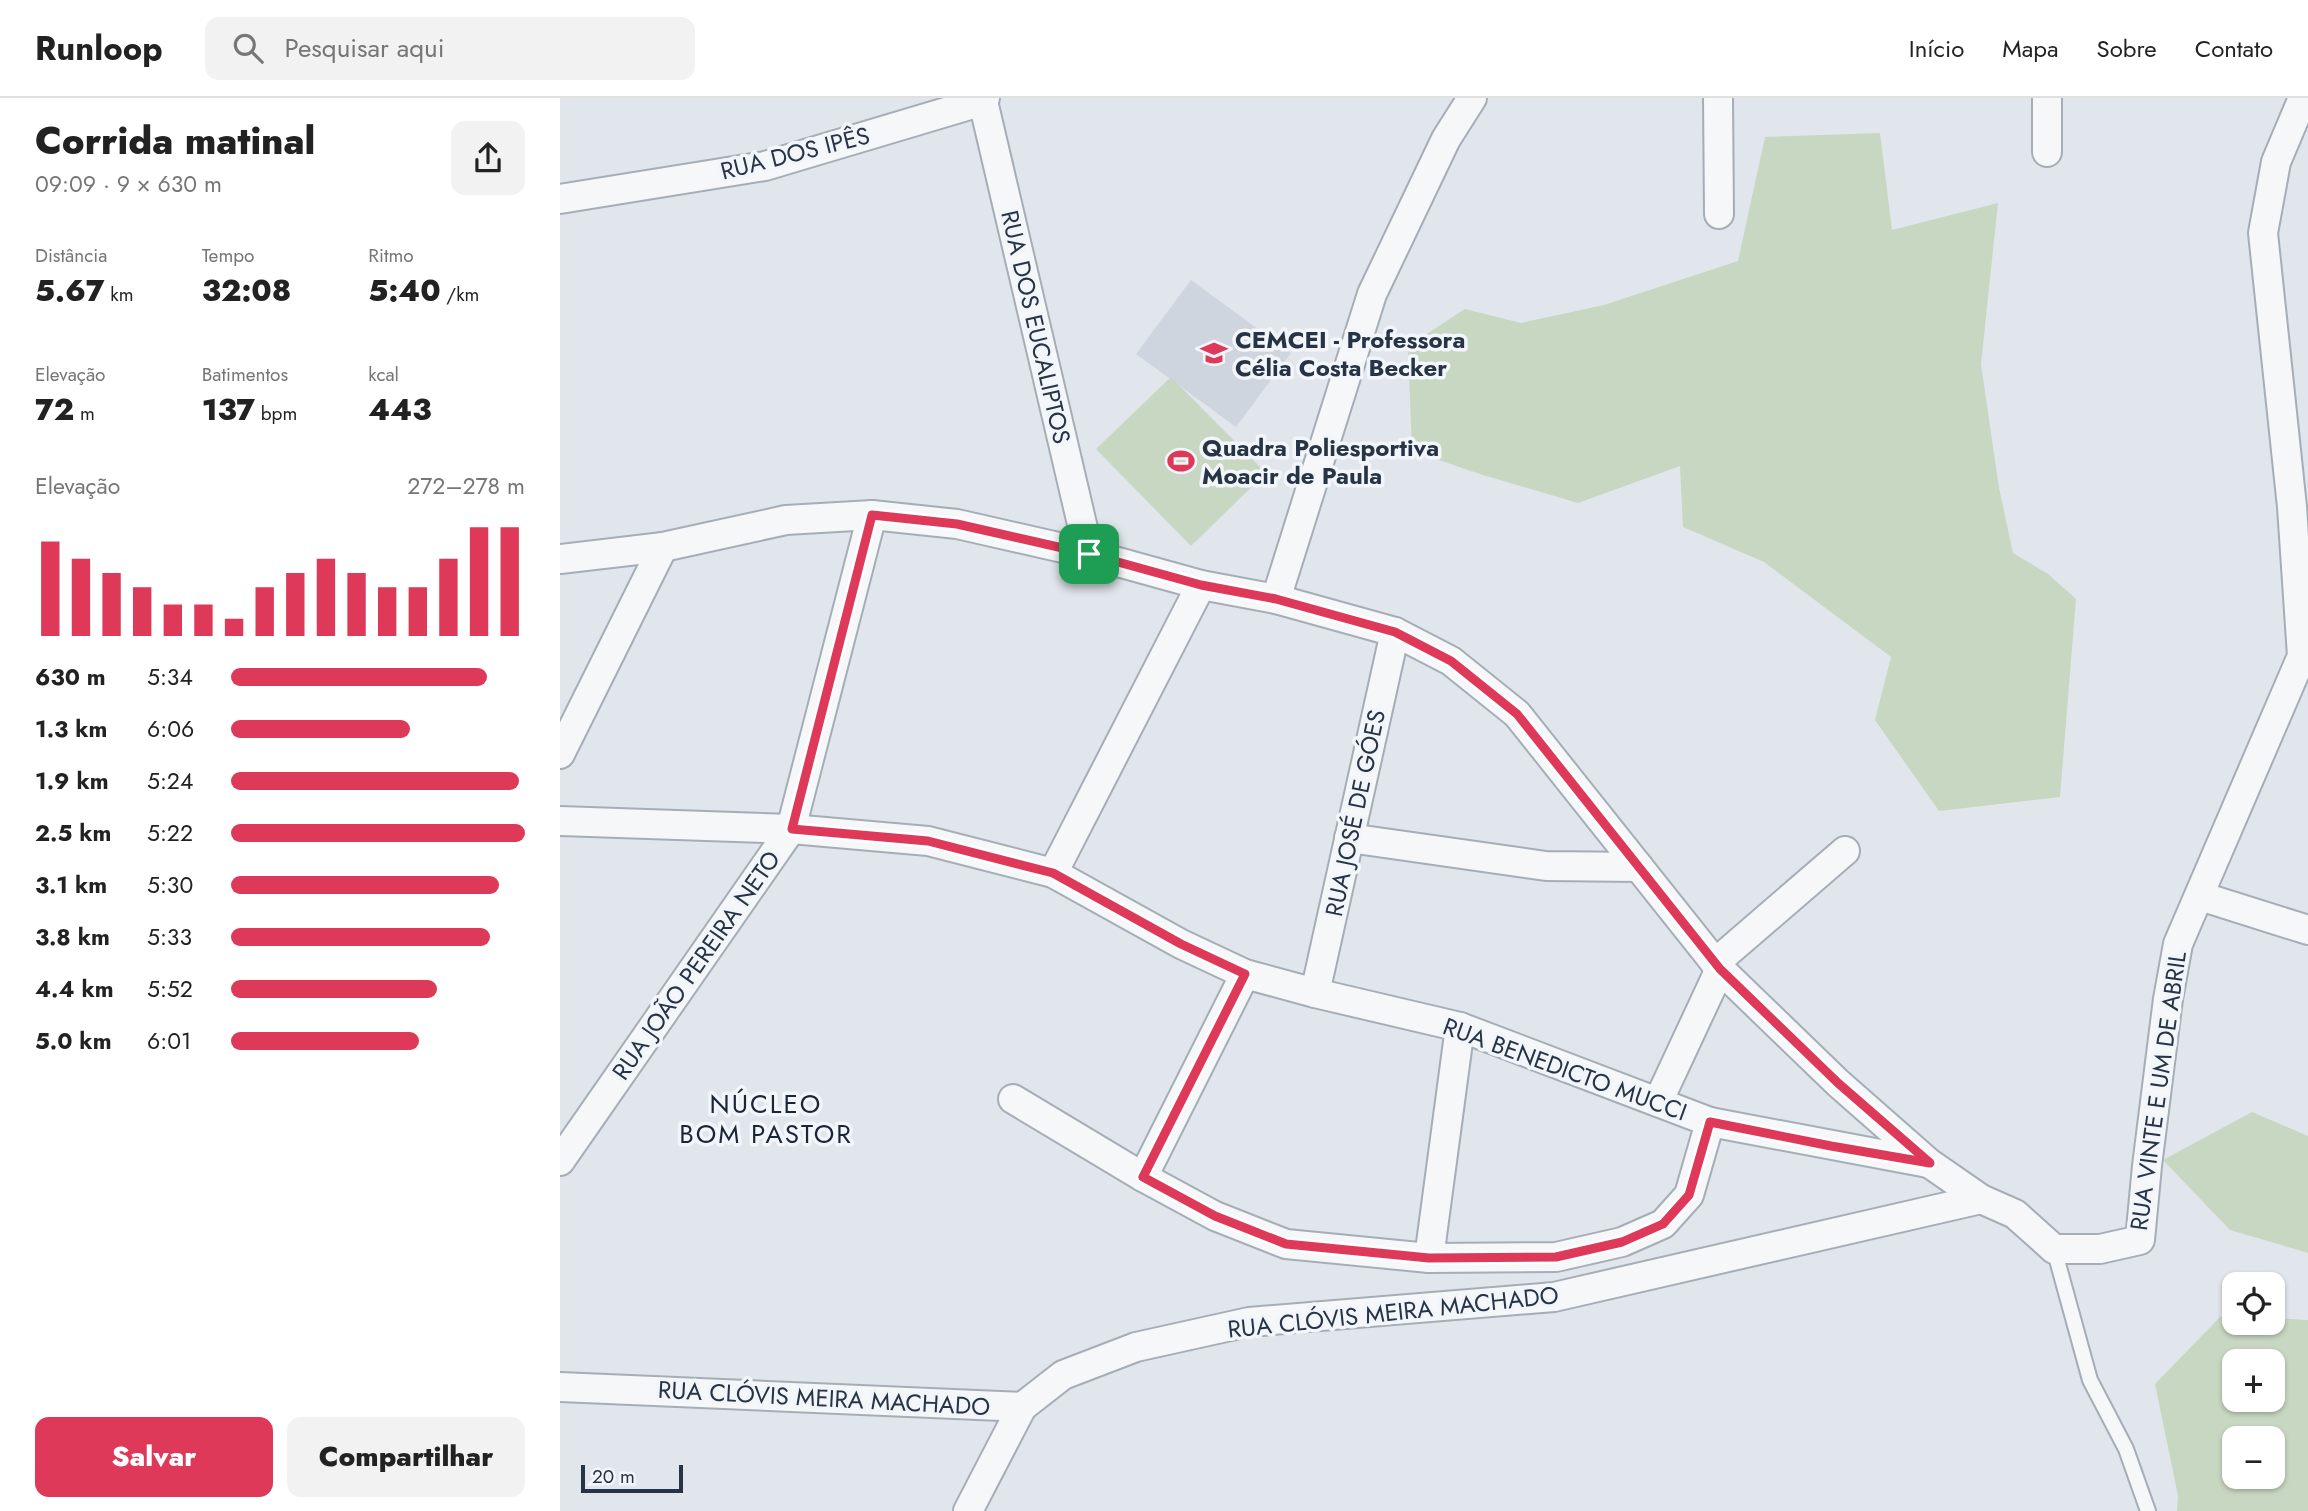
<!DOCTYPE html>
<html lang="pt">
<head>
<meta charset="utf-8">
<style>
  :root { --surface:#fff; --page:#f2f2f2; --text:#222; --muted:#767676; --line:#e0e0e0; --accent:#de3958 }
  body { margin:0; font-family:Jost,sans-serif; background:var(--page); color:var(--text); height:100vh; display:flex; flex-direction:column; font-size:26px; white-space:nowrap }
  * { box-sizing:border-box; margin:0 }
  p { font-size:23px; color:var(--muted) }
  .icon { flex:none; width:38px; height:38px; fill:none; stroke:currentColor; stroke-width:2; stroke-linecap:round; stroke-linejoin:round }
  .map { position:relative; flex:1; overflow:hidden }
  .panel { display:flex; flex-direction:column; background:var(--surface); width:560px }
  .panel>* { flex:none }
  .fabs { position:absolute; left:1662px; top:1174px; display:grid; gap:14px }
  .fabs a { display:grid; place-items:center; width:63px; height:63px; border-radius:14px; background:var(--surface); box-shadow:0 2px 5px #0004; font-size:35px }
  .scale { position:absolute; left:21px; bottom:18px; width:102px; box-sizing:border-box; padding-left:7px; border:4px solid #273446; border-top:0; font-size:19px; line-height:24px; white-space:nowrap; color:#273446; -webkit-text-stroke:5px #f2f5f9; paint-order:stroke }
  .pin { position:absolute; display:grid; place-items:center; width:60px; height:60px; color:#fff; margin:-30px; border-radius:14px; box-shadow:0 4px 10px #0006 }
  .round { display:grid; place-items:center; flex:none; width:74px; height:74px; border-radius:14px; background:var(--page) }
  .summary { display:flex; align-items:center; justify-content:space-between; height:119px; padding:0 35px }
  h1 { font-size:38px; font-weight:800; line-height:52px }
  .metrics { display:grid; grid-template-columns:repeat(3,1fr); gap:10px; height:119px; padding:7px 35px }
  .metrics div { display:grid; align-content:center }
  .metrics b { font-size:30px; font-weight:800 }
  .metrics small { font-size:19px; font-weight:400 }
  .metrics p { font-size:19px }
  .chart { height:196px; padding:14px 35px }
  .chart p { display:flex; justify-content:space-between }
  .chart svg { width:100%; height:126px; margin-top:7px; stroke:var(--accent); stroke-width:6 }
  .button { display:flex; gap:14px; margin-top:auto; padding:14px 35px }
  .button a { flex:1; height:80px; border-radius:14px; background:var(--accent); color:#fff; font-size:28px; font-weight:800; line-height:80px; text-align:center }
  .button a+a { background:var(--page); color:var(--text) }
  ul { padding:0 35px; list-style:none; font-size:23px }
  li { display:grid; grid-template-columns:112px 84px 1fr; align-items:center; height:52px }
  li i { height:18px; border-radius:9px; background:var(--accent) }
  header { display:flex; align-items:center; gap:42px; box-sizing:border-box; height:98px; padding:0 35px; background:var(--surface); border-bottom:2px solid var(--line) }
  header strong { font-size:33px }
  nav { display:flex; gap:38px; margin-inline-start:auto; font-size:24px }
  .search { width:490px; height:63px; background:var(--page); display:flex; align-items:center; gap:18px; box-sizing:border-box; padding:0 24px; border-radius:14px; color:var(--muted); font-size:26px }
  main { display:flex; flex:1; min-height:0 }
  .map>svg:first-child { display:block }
</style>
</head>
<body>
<header>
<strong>Runloop</strong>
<div class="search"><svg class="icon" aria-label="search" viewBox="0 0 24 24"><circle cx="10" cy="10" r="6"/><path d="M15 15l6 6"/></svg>Pesquisar aqui</div>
<nav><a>Início</a><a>Mapa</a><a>Sobre</a><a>Contato</a></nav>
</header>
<main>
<section class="panel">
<div class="summary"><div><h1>Corrida matinal</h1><p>09:09 · 9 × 630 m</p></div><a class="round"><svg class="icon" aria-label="share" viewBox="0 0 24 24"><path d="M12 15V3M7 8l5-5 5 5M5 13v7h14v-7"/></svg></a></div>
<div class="metrics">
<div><p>Distância</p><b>5.67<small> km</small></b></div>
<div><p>Tempo</p><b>32:08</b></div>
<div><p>Ritmo</p><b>5:40<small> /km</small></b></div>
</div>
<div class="metrics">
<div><p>Elevação</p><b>72<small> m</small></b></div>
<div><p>Batimentos</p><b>137<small> bpm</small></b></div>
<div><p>kcal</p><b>443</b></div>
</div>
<div class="chart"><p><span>Elevação</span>272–278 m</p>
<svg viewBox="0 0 160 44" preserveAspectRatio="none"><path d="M5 44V11M15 44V17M25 44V22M35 44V27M45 44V33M55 44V33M65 44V38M75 44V27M85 44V22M95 44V17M105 44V22M115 44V27M125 44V27M135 44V17M145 44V6M155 44V6"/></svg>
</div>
<ul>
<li><b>630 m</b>5:34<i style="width:87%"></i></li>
<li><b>1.3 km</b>6:06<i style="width:61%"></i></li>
<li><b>1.9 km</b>5:24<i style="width:98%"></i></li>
<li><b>2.5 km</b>5:22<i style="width:100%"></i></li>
<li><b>3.1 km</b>5:30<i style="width:91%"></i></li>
<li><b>3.8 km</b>5:33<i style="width:88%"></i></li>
<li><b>4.4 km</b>5:52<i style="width:70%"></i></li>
<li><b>5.0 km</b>6:01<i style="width:64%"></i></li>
</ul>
<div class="button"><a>Salvar</a><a>Compartilhar</a></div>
</section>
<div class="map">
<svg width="1748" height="1413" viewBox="0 0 1748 1413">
  <rect width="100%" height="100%" fill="#e1e6ec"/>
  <polygon fill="#cfd5de" points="631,182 731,255 676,329 576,256"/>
  <g fill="#c8d7c2" fill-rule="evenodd">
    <polygon points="1320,35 1332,132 1438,105 1421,266 1439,390 1453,455 1488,476 1516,501 1500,699 1379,713 1315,622 1331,559 1204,464 1123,429 1120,368 1018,405 923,377 852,353 848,248 905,211 961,225 1044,207 1178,163 1205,39"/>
    <polygon points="611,279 706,375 631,448 536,351"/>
    <polygon points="1692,1014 1748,1038 1748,1155 1670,1132 1603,1062"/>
    <path d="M1660 1219H1675V1225H1713V1220L1748 1222V1413H1617L1618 1398 1595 1286ZM1675 1264H1713V1302H1675ZM1713 1340V1379H1675V1340Z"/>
  </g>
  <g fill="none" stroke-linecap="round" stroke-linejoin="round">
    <defs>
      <polyline id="service" points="1494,1151 1530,1282 1566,1351 1588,1413"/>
      <g id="minor">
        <polyline points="1158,0 1159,116"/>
        <polyline points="1487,0 1487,54"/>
        <polyline points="423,3 529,456"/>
        <polyline points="0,101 205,68 423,3 425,0"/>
        <polyline points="0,461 103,449 226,422 312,417 397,426 529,456 641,487 716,501 835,534 891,563 957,616 1160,871 1278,985 1369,1065 1421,1101 1455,1116 1494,1151 1540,1151 1580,1142 1587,1068 1608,901 1618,846 1742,558 1732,409 1703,135 1716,64 1743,0"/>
        <polyline points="716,501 812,196 886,41 912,0"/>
        <polyline points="0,656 103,449"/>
        <polyline points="0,723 231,731 368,743 493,775 621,846 685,876 755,895 900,929 1150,1024 1368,1065"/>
        <polyline points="789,740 986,768 1079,769"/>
        <polyline points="493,775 641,487"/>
        <polyline points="1640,798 1748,832"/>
        <polyline points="1155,865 1285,753"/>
        <polyline points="755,895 835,534"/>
        <polyline points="453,1001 583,1079 655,1118 726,1146 869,1160 996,1159 1062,1144 1103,1126 1129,1097 1150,1024"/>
        <polyline points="1098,1004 1160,871"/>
        <polyline points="0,1063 231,731 312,417"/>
        <polyline points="583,1079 685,876"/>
        <polyline points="869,1160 900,929"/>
        <polyline points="0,1289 462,1309 503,1277 576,1249 689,1224 994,1199 1421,1101"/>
        <polyline points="408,1413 462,1309"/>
      </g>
    </defs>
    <use href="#service" stroke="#a5adb7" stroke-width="18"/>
    <use href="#minor" stroke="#a5adb7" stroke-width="32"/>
    <use href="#service" stroke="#f5f7f9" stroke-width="14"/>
    <use href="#minor" stroke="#f5f7f9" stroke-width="28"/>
  </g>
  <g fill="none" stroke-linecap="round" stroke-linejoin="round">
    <defs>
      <polygon id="route" points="312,417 397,426 529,456 641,487 716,501 835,534 891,563 957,616 1160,871 1278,985 1370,1065 1271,1048 1150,1024 1129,1097 1103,1126 1062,1144 996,1159 869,1160 726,1146 655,1118 583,1079 685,876 621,846 493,775 368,743 232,731"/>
    </defs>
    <use href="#route" stroke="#fff" stroke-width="14"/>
    <use href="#route" stroke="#de3958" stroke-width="9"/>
  </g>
  <defs>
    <symbol id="school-bare" viewBox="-9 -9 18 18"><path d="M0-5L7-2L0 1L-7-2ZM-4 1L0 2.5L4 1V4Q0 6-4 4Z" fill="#de3958" stroke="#f2f5f9" stroke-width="2.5" paint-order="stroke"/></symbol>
    <symbol id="stadium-bare" viewBox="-9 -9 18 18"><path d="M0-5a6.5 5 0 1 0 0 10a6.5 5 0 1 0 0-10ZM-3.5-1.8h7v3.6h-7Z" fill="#de3958" stroke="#f2f5f9" stroke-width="2.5" paint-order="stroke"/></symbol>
  </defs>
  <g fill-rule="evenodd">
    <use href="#school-bare" x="635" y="236" width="38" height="38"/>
    <use href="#stadium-bare" x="602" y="344" width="38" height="38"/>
  </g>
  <g text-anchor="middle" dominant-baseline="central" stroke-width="7" stroke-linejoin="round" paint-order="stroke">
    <g font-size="24" fill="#273446" stroke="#f2f5f9">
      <text transform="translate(235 55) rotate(-14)">RUA DOS IPÊS</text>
      <text transform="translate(476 229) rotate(77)">RUA DOS EUCALIPTOS</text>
      <text transform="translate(795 715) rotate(-78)">RUA JOSÉ DE GÓES</text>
      <text transform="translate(136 867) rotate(-55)">RUA JOÃO PEREIRA NETO</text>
      <text transform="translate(1005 971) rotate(20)">RUA BENEDICTO MUCCI</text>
      <text transform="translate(1598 993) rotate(-82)">RUA VINTE E UM DE ABRIL</text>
      <text transform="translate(833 1214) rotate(-6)">RUA CLÓVIS MEIRA MACHADO</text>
      <text transform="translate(264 1300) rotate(3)">RUA CLÓVIS MEIRA MACHADO</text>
    </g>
    <g font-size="24" font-weight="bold" fill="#273446" stroke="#f2f5f9" text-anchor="start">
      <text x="675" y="241">CEMCEI - Professora<tspan x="675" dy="28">Célia Costa Becker</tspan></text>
      <text x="642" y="349">Quadra Poliesportiva<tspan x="642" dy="28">Moacir de Paula</tspan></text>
    </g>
    <g font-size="26" letter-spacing="2" fill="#1a2537" stroke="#f2f5f9">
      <text x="206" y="1006">NÚCLEO<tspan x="206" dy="30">BOM PASTOR</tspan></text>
    </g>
  </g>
</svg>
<div class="fabs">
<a><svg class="icon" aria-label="locate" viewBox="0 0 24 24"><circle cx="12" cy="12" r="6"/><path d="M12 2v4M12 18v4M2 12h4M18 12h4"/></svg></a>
<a>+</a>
<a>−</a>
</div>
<div class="scale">20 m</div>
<div class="pin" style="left:529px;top:456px;background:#1e9e55"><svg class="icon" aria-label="arrive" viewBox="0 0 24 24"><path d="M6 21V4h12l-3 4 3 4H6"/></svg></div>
</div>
</main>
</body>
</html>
